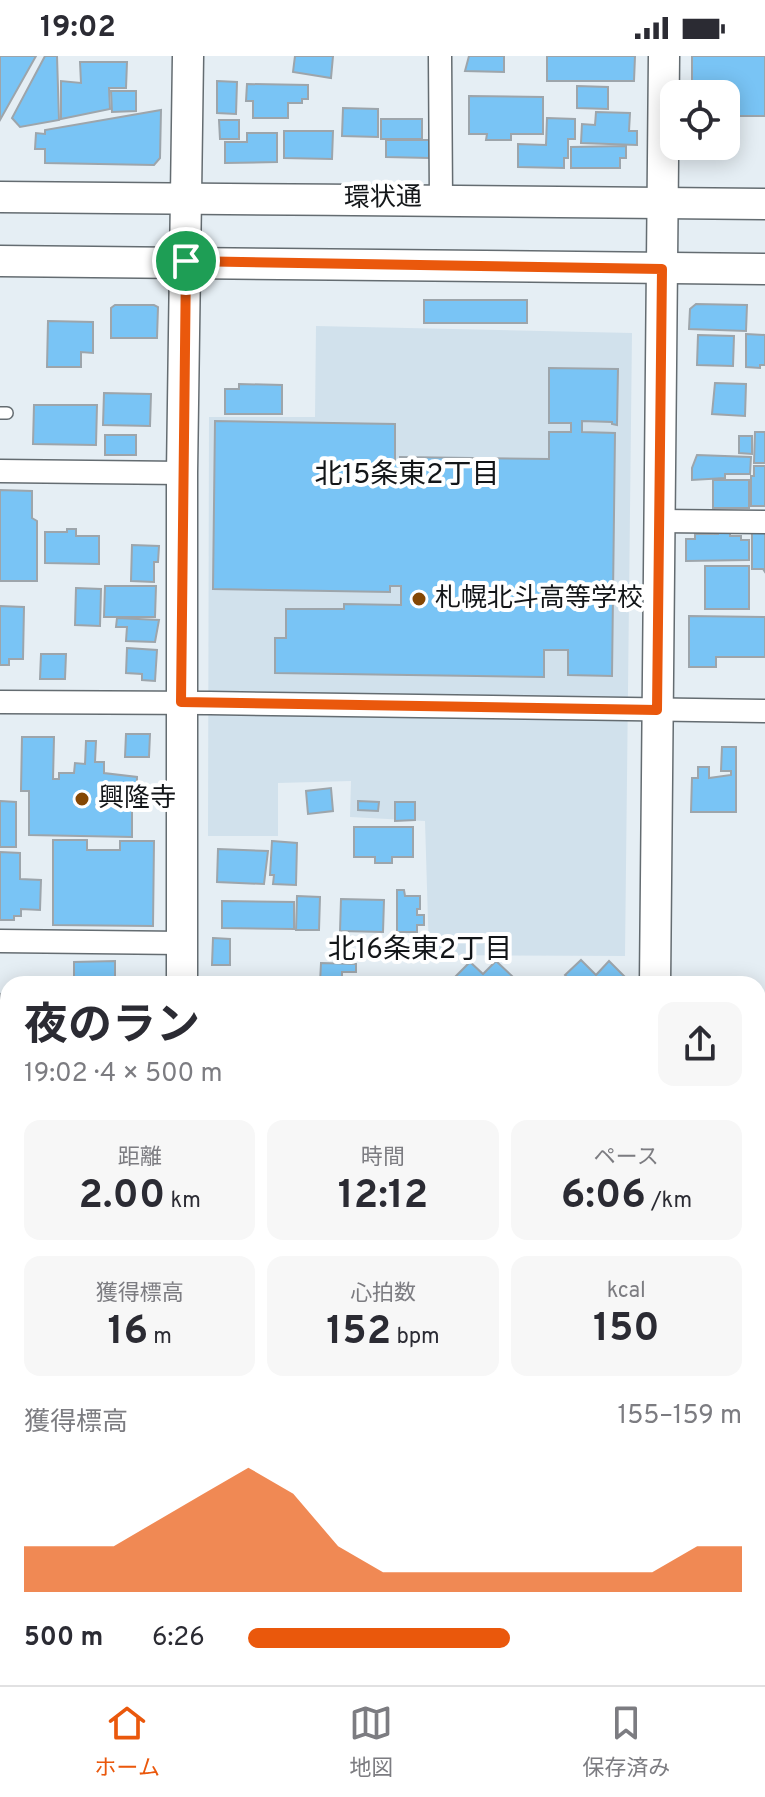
<!DOCTYPE html>
<html lang="ja">
<head>
<meta charset="utf-8">
<style>
  :root { --surface:#fff; --page:#f7f7f7; --text:#2b2b33; --muted:#7c7c81; --line:#e1e1e2; --accent:#ea580c }
  body { margin:0; font-family:Overpass,"Noto Sans JP",sans-serif; background:var(--page); color:var(--text); height:100vh; display:flex; flex-direction:column; font-size:30px; white-space:nowrap }
  * { box-sizing:border-box; margin:0 }
  p { font-size:26px; color:var(--muted) }
  .icon { flex:none; width:44px; height:44px; fill:none; stroke:currentColor; stroke-width:2; stroke-linecap:round; stroke-linejoin:round }
  .map { position:relative; flex:1; overflow:hidden }
  .drawer { position:absolute; left:0px; top:920px; width:766px; height:710px; display:flex; flex-direction:column; background:var(--surface); border-radius:24px 24px 0 0; box-shadow:0 4px 20px #0003 }
  .drawer>* { flex:none }
  .tools { position:absolute; left:660px; top:24px; display:grid; gap:16px }
  .tools a { display:grid; place-items:center; width:80px; height:80px; border-radius:16px; background:var(--surface); box-shadow:0 4px 20px #0003; font-size:40px }
  .pin { position:absolute; display:grid; place-items:center; width:68px; height:68px; color:#fff; margin:-34px; border:4px solid #fff; border-radius:50%; box-shadow:0 2px 8px #0007 }
  .round { display:grid; place-items:center; flex:none; width:84px; height:84px; border-radius:16px; background:var(--page) }
  .overview { display:flex; align-items:center; justify-content:space-between; height:136px; padding:0 24px }
  h1 { font-size:44px; font-weight:700; line-height:60px }
  .metrics { display:grid; grid-template-columns:repeat(3,1fr); gap:12px; height:136px; padding:8px 24px }
  .metrics div { display:grid; align-content:center; border-radius:16px; background:var(--page); text-align:center }
  .metrics b { font-size:40px; font-weight:700 }
  .metrics small { font-size:22px; font-weight:400 }
  .metrics p { font-size:22px }
  .chart { height:224px; padding:16px 24px }
  .chart p { display:flex; justify-content:space-between }
  .chart svg { width:100%; height:144px; margin-top:8px; fill:var(--accent); opacity:.7 }
  ul { padding:0 24px; list-style:none; font-size:26px }
  li { display:grid; grid-template-columns:128px 96px 1fr; align-items:center; height:60px }
  li i { height:20px; border-radius:10px; background:var(--accent) }
  .status { display:flex; justify-content:space-between; align-items:center; height:56px; padding:0 40px; background:var(--surface); direction:ltr }
  .status svg { height:22px; fill:currentColor }
  .dock { display:flex; justify-content:space-around; align-items:center; height:112px; border-top:2px solid var(--line); background:var(--surface); font-size:22px; color:var(--muted) }
  .dock a { display:grid; justify-items:center; gap:4px }
  .dock .active { color:var(--accent) }
  .map>svg:first-child { display:block }
</style>
</head>
<body>
<div class="status"><b>19:02</b><svg viewBox="0 0 49 12"><path d="M0 12V9h3v3zM5 12V6h3v6zM10 12V3h3v9zM15 12V0h3v12zM26 1h20v11H26zM47 4h2v5h-2z"/></svg></div>
<div class="map">
<svg width="765" height="1629" viewBox="0 0 765 1629">
  <rect width="100%" height="100%" fill="#e5eef4"/>
  <polygon fill="#d1e1ec" points="316,270 632,277 625,900 429,899 425,765 350,761 351,725 278,727 278,780 208,780 209,361 315,361"/>
  <g fill="#79c4f5" stroke="#9da5ab" stroke-width="2">
    <polygon points="0,0 36,0 0,64"/>
    <polygon points="45,0 57,0 59,64 20,71 12,62"/>
    <polygon points="295,0 333,0 331,22 293,16"/>
    <polygon points="469,0 504,0 504,16 465,15"/>
    <polygon points="547,0 635,0 634,25 547,25"/>
    <polygon points="692,0 765,0 765,60 726,60 726,38 692,38"/>
    <polygon points="80,6 127,6 126,32 109,32 110,53 61,63 61,25 81,27"/>
    <polygon points="217,25 237,26 236,58 217,57"/>
    <polygon points="247,28 308,29 308,43 302,43 302,47 288,47 288,62 253,62 253,45 246,45"/>
    <polygon points="577,30 608,31 608,53 577,52"/>
    <polygon points="111,35 136,35 136,55 112,56"/>
    <polygon points="469,40 543,41 543,78 511,78 511,84 486,84 487,78 469,78"/>
    <polygon points="343,52 378,53 378,81 342,80"/>
    <polygon points="161,54 160,102 154,109 45,107 45,93 35,93 36,77 45,78 45,74"/>
    <polygon points="596,56 630,57 629,75 637,75 637,89 581,87 582,68 595,69"/>
    <polygon points="547,62 575,63 575,83 568,83 568,102 564,102 564,112 518,111 518,88 546,89"/>
    <rect x="381" y="63" width="41" height="20"/>
    <polygon points="219,64 239,64 239,83 220,83"/>
    <polygon points="284,75 333,75 332,103 284,102"/>
    <polygon points="247,77 277,77 277,106 225,107 225,86 247,86"/>
    <polygon points="386,84 429,84 429,102 386,101"/>
    <polygon points="626,90 626,102 620,102 620,112 571,112 571,91"/>
    <rect x="424" y="244" width="103" height="23"/>
    <polygon points="696,248 747,249 746,275 689,273 690,253"/>
    <polygon points="115,249 154,249 158,251 157,282 111,282 111,252"/>
    <polygon points="48,265 93,266 93,297 81,296 81,311 47,311"/>
    <polygon points="746,278 765,279 765,309 760,309 760,312 746,311"/>
    <polygon points="698,279 734,280 733,310 697,309"/>
    <polygon points="549,312 618,313 617,369 612,368 612,366 582,365 582,376 615,377 612,620 568,619 568,594 544,594 544,621 275,617 275,582 286,582 286,553 344,553 344,548 401,549 401,530 390,530 390,536 213,533 215,365 395,368 395,407 400,407 400,401 549,403 549,376 571,376 571,367 549,367"/>
    <polygon points="715,327 746,328 745,360 712,358"/>
    <polygon points="239,328 282,329 282,358 225,358 225,333 239,333"/>
    <polygon points="104,337 151,338 150,370 103,369"/>
    <polygon points="34,349 97,349 96,389 33,388"/>
    <polygon points="755,376 765,376 765,407 754,407"/>
    <rect x="105" y="379" width="31" height="20"/>
    <polygon points="739,380 752,380 752,398 739,397"/>
    <polygon points="697,399 751,401 750,418 725,418 725,422 692,424 692,412"/>
    <polygon points="754,410 765,410 765,450 751,450 751,420 754,420"/>
    <rect x="713" y="424" width="36" height="28"/>
    <polygon points="0,434 32,435 32,462 37,465 37,525 0,525"/>
    <polygon points="67,473 76,473 76,480 99,480 99,508 45,507 45,476 67,476"/>
    <polygon points="718,473 730,473 730,480 741,480 741,484 749,484 749,504 686,505 686,483 695,483 695,478 718,478"/>
    <polygon points="752,476 765,477 765,516 763,513 752,513"/>
    <polygon points="132,489 159,490 158,506 154,506 154,526 131,525"/>
    <rect x="705" y="510" width="44" height="43"/>
    <polygon points="105,530 156,530 155,561 104,561"/>
    <polygon points="76,532 101,533 100,570 75,569"/>
    <polygon points="0,550 24,551 23,603 9,603 9,609 0,609"/>
    <polygon points="689,560 765,561 765,601 716,601 716,611 689,611"/>
    <polygon points="117,562 159,564 155,586 126,585 127,571 116,571"/>
    <polygon points="127,592 157,594 155,625 142,624 142,618 126,617"/>
    <polygon points="41,598 66,598 65,623 40,623"/>
    <polygon points="126,678 150,678 149,701 125,701"/>
    <polygon points="22,681 54,681 53,723 59,723 59,717 74,717 75,707 85,708 86,685 96,685 95,706 104,706 104,717 137,721 136,752 132,753 132,781 29,779 29,735 21,735"/>
    <polygon points="722,691 736,691 736,756 691,756 692,722 698,722 698,711 709,711 709,722 731,719 731,715 721,715"/>
    <polygon points="331,732 333,755 308,758 306,735"/>
    <polygon points="0,745 16,746 16,791 0,791"/>
    <polygon points="358,745 379,746 378,755 358,754"/>
    <polygon points="395,746 415,746 415,764 395,765"/>
    <polygon points="354,771 413,771 413,801 392,801 392,807 375,807 375,801 354,801"/>
    <polygon points="53,784 87,784 87,794 120,794 120,785 154,785 153,870 53,869"/>
    <polygon points="272,785 297,787 296,829 273,828 274,819 270,819"/>
    <polygon points="218,793 268,795 264,828 217,826"/>
    <polygon points="0,796 20,797 20,823 41,824 40,854 21,853 21,860 14,860 14,864 0,864"/>
    <polygon points="397,834 404,834 405,840 420,840 420,853 417,853 417,859 424,859 424,869 417,869 417,876 397,876"/>
    <polygon points="297,840 320,841 319,874 296,874"/>
    <polygon points="341,843 384,844 383,876 340,875"/>
    <polygon points="222,845 294,846 294,873 222,872"/>
    <polygon points="213,882 230,883 230,909 212,909"/>
    <polygon points="581,904 596,919 609,905 625,921 618,928 574,928 565,919"/>
    <polygon points="115,905 115,921 111,921 111,928 74,928 74,906"/>
    <polygon points="496,905 512,920 504,928 448,928 470,906 483,918"/>
    <polygon points="321,907 356,908 356,916 342,916 342,927 320,927"/>
    <polygon points="23,923 69,923 69,928 24,928"/>
    <polygon points="0,938 8,947 8,1022 0,1030 0,1015 2,1012 0,1007 3,1005 0,1002"/>
    <rect x="758" y="974" width="7" height="48"/>
    <rect x="0" y="1049" width="8" height="48"/>
    <rect x="758" y="1198" width="7" height="31"/>
    <polygon points="758,1265 764,1265 765,1273 763,1299 758,1299"/>
    <polygon points="0,1302 8,1302 7,1339 0,1339"/>
    <polygon points="758,1315 765,1315 765,1344 758,1343"/>
    <polygon points="758,1427 759,1438 765,1438 765,1463 758,1463"/>
    <polygon points="758,1503 765,1504 765,1530 758,1529"/>
    <polygon points="0,1505 8,1506 8,1551 0,1550"/>
  </g>
  <g fill="none" stroke-linecap="round" stroke-linejoin="round">
    <defs>
      <polyline id="lane" points="0,357 7,357"/>
      <g id="street">
        <polyline points="440,0 441,143"/>
        <polyline points="0,415 182,417"/>
        <polyline points="659,465 765,466"/>
        <polyline points="0,646 210,647 765,655"/>
        <polyline points="0,885 182,887"/>
        <polyline points="0,1123 8,1123"/>
        <polyline points="758,1131 765,1131"/>
        <polyline points="758,1243 765,1244"/>
        <polyline points="0,1361 8,1361"/>
        <polyline points="758,1364 765,1364"/>
        <polyline points="758,1480 765,1480"/>
        <polyline points="337,1629 337,1622"/>
        <polyline points="490,1629 490,1622"/>
      </g>
      <g id="secondary">
        <path d="M0 141C255 144 510 144 765 148"/>
        <polyline points="0,205 765,213"/>
        <polyline points="182,928 182,417 188,0"/>
        <polyline points="655,928 664,0"/>
        <polyline points="0,1603 8,1603"/>
        <polyline points="758,1611 765,1611"/>
        <polyline points="173,1622 174,1629"/>
        <polyline points="649,1629 649,1622"/>
      </g>
    </defs>
    <use href="#lane" stroke="#646c71" stroke-width="14"/>
    <use href="#street" stroke="#646c71" stroke-width="25"/>
    <use href="#secondary" stroke="#646c71" stroke-width="33"/>
    <use href="#lane" stroke="#fff" stroke-width="11"/>
    <use href="#street" stroke="#fff" stroke-width="22"/>
    <use href="#secondary" stroke="#fff" stroke-width="30"/>
  </g>
  <g fill="none" stroke-linecap="round" stroke-linejoin="round">
    <defs>
      <polygon id="route" points="186,205 662,213 657,654 181,646"/>
    </defs>
    <use href="#route" stroke="#fff" stroke-width="16"/>
    <use href="#route" stroke="#ea580c" stroke-width="10"/>
  </g>
  <g fill="#844704" stroke="#fff" stroke-width="3">
    <circle cx="419" cy="543" r="8"/>
    <circle cx="82" cy="743" r="8"/>
  </g>
  <g text-anchor="middle" dominant-baseline="central" stroke-width="8" stroke-linejoin="round" paint-order="stroke">
    <g font-size="26" fill="#131619" stroke="#fff">
      <text transform="translate(383 143) rotate(-1)">環状通</text>
    </g>
    <g font-size="26" fill="#131619" stroke="#fff" text-anchor="start">
      <text x="435" y="543">札幌北斗高等学校</text>
      <text x="98" y="743">興隆寺</text>
    </g>
    <g font-size="28" fill="#131619" stroke="#fff">
      <text x="407" y="420">北15条東2丁目</text>
      <text x="420" y="895">北16条東2丁目</text>
    </g>
  </g>
</svg>
<div class="tools">
<a><svg class="icon" aria-label="locate" viewBox="0 0 24 24"><circle cx="12" cy="12" r="6"/><path d="M12 2v4M12 18v4M2 12h4M18 12h4"/></svg></a>
</div>
<div class="pin" style="left:186px;top:205px;background:#1e9e55"><svg class="icon" aria-label="arrive" viewBox="0 0 24 24"><path d="M6 21V4h12l-3 4 3 4H6"/></svg></div>
<section class="drawer">
<div class="overview"><div><h1>夜のラン</h1><p>19:02 · 4 × 500 m</p></div><a class="round"><svg class="icon" aria-label="share" viewBox="0 0 24 24"><path d="M12 15V3M7 8l5-5 5 5M5 13v7h14v-7"/></svg></a></div>
<div class="metrics">
<div><p>距離</p><b>2.00<small> km</small></b></div>
<div><p>時間</p><b>12:12</b></div>
<div><p>ペース</p><b>6:06<small> /km</small></b></div>
</div>
<div class="metrics">
<div><p>獲得標高</p><b>16<small> m</small></b></div>
<div><p>心拍数</p><b>152<small> bpm</small></b></div>
<div><p>kcal</p><b>150</b></div>
</div>
<div class="chart"><p><span>獲得標高</span>155–159 m</p>
<svg viewBox="0 0 160 44" preserveAspectRatio="none"><path d="M0 44V30L10 30L20 30L30 22L40 14L50 6L60 14L70 30L80 38L90 38L100 38L110 38L120 38L130 38L140 38L150 30L160 30V44z"/></svg>
</div>
<ul>
<li><b>500 m</b>6:26<i style="width:53%"></i></li>
</ul>
</section>
</div>
<nav class="dock">
<a class="active"><svg class="icon" aria-label="home" viewBox="0 0 24 24"><path d="M3 11l9-7 9 7M6 9v11h12V9"/></svg>ホーム</a>
<a><svg class="icon" aria-label="map" viewBox="0 0 24 24"><path d="M3 6l6-2 6 2 6-2v14l-6 2-6-2-6 2zM9 4v14M15 6v14"/></svg>地図</a>
<a><svg class="icon" aria-label="saved" viewBox="0 0 24 24"><path d="M7 4h10v16l-5-4-5 4z"/></svg>保存済み</a>
</nav>
</body>
</html>
